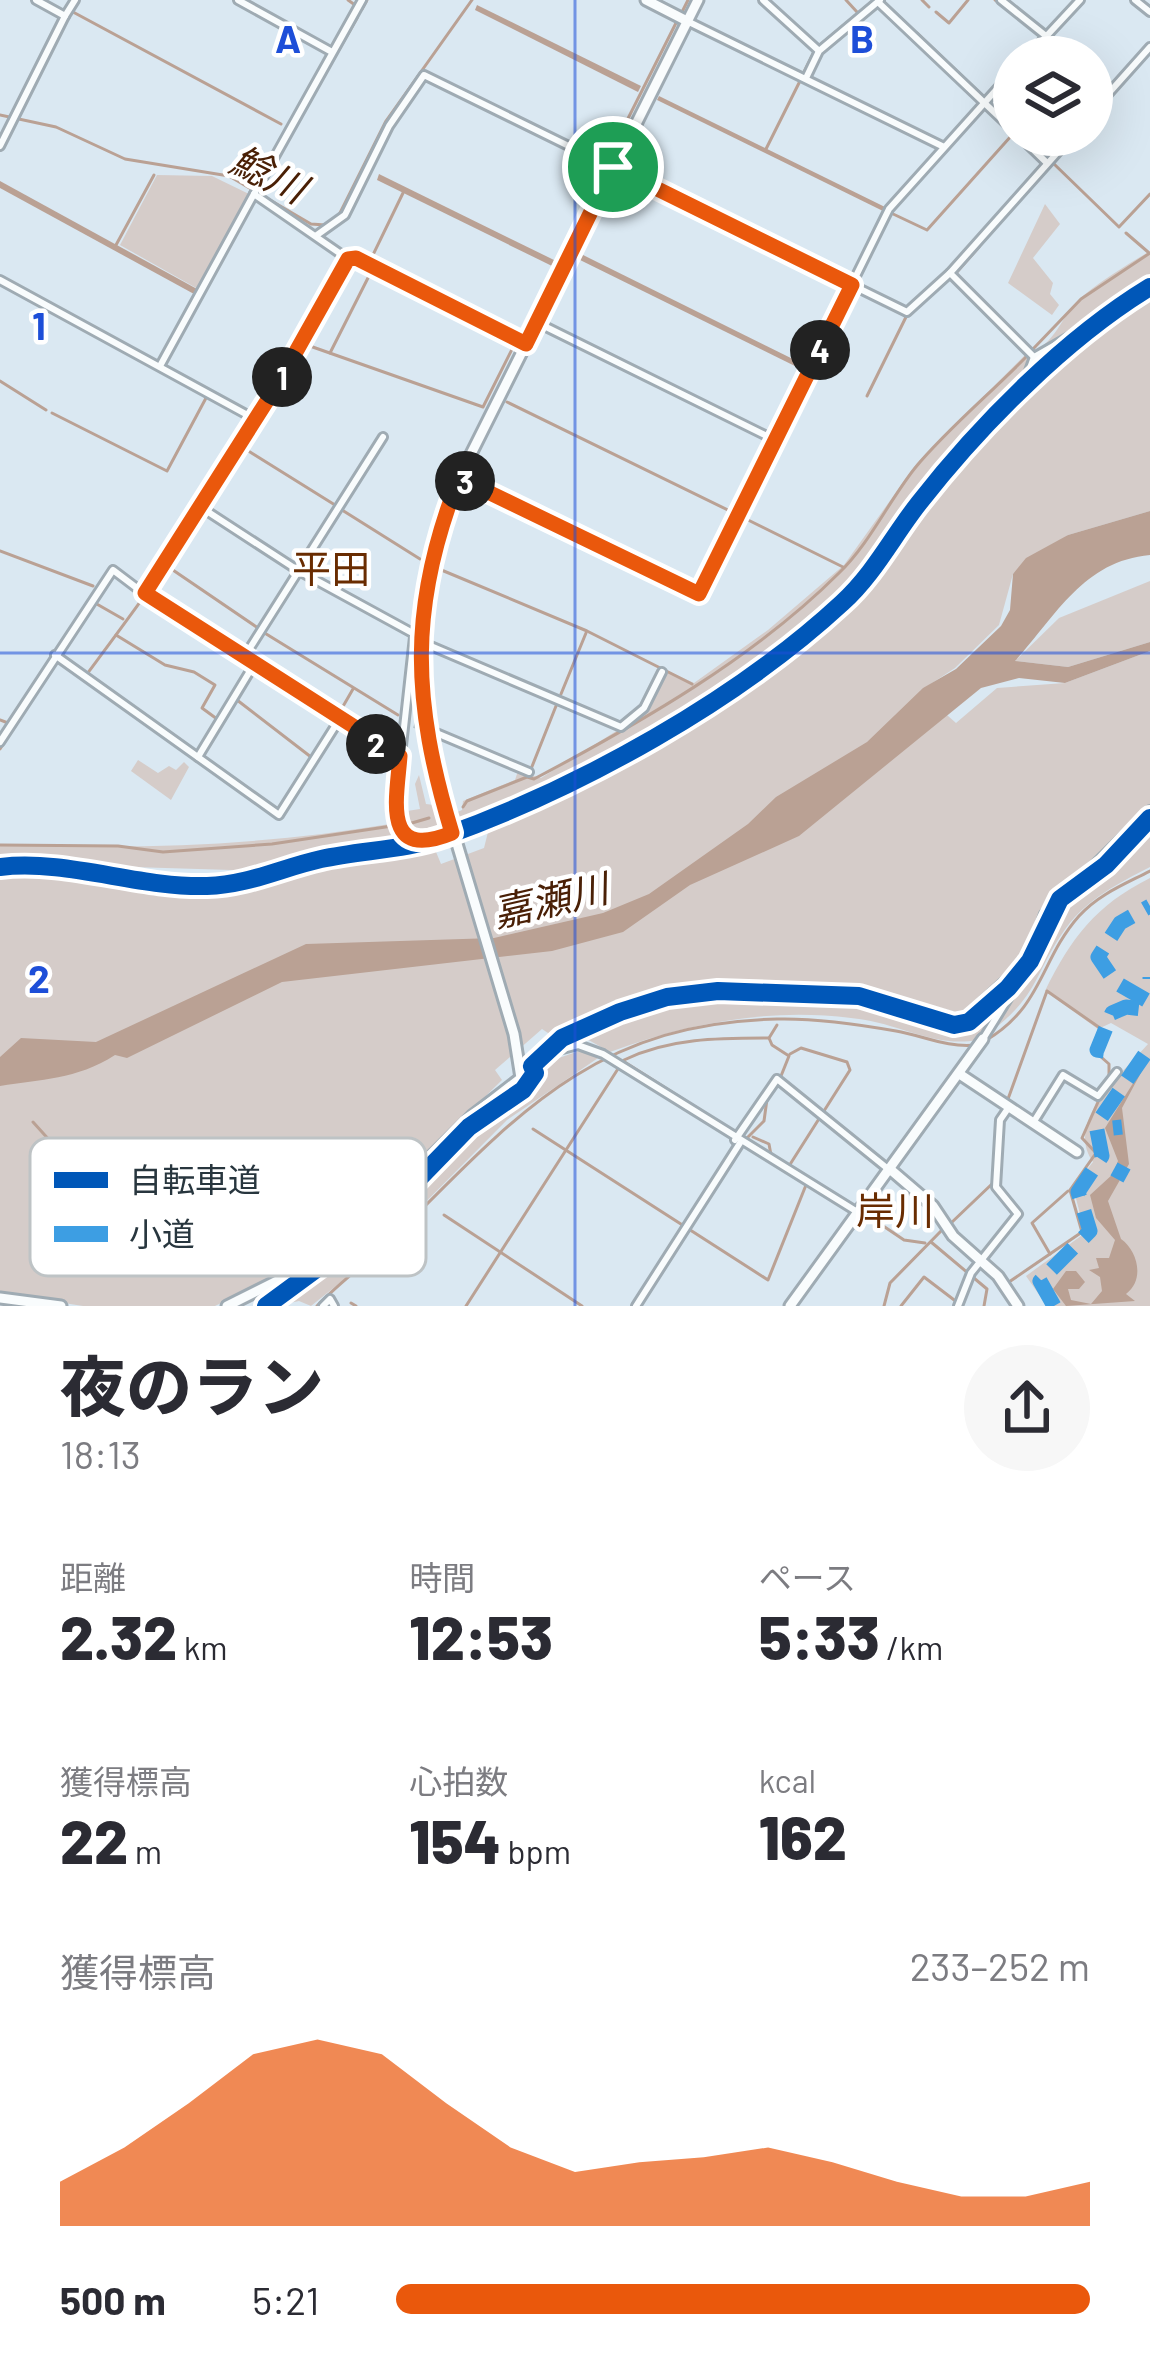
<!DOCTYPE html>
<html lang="ja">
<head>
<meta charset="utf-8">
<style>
  :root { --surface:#fff; --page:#f7f7f7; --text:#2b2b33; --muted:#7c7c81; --accent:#ea580c }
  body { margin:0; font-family:Barlow,"Noto Sans JP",sans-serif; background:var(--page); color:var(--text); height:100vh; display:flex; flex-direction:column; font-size:45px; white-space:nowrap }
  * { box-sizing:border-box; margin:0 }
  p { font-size:39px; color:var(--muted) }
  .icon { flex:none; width:66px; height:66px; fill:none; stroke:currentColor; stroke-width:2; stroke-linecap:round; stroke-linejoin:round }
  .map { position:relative; height:1306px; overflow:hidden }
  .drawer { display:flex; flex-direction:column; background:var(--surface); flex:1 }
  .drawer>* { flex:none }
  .tools { position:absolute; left:993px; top:36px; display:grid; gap:24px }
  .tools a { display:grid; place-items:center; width:120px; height:120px; border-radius:50%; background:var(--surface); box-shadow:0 12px 48px #0002; font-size:60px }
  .pin { position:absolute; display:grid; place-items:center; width:102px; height:102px; color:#fff; margin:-51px; border:6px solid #fff; border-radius:50%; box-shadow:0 3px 12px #0007 }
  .km { position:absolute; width:60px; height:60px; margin:-30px; border-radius:50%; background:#222; color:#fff; font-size:33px; line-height:60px; text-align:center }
  .round { display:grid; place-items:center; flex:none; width:126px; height:126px; border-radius:63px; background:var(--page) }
  .summary { display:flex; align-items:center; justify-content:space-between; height:204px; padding:0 60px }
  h1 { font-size:66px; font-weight:800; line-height:90px }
  .metrics { display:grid; grid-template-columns:repeat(3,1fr); gap:18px; height:204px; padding:12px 60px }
  .metrics div { display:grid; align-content:center }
  .metrics b { font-size:60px; font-weight:800 }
  .metrics small { font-size:33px; font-weight:400 }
  .metrics p { font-size:33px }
  .chart { height:336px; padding:24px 60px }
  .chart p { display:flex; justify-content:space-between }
  .chart svg { width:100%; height:216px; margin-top:12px; fill:var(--accent); opacity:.7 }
  ul { padding:0 60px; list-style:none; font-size:39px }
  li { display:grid; grid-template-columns:192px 144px 1fr; align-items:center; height:90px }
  li i { height:30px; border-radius:15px; background:var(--accent) }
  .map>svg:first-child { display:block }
</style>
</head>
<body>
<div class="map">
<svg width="1150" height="1306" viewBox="0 0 1150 1306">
  <rect width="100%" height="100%" fill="#dae8f2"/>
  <g fill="#d5ccc9">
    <polygon points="157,175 212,176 249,194 198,289 120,245"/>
    <polygon points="1045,204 1060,224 1033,258 1053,283 1050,294 1059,305 1052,315 1008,283"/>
    <path d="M1150 251V511L1068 535 1013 574 999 625 955 668 920 691 956 723 997 688 1065 683 1150 651V867C1119 883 1087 899 1066 928 1032 976 1042 992 988 1034L1028 973 1048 920 1072 892 1110 865 1098 861 1063 886 1011 973 963 1016C934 1018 904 997 875 992 766 972 648 976 554 1037L542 1029 495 1070 502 1080 332 1248 215 1306H83L0 1293V873L41 872 205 896 244 893 345 860 434 847 441 864 484 848 489 828C597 785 831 648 893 552 858 570 834 605 802 629 696 710 585 782 459 825L455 813 462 810 463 801 515 780 518 771 541 778 642 715 666 670 694 683 768 630 844 565 917 463 1026 354C1057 346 1059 316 1084 295 1105 278 1127 265 1150 251Z"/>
    <polygon points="1150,581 1150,642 1068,667 1015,661 1059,618"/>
    <polygon points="138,760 158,773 169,766 176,770 184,762 189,767 171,800 131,771"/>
    <path d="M419 775 426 804 434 805 442 827 417 841 329 852 261 871 0 863V844C133 850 259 846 390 824L400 819 401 794 407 811 420 809 415 784Z"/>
    <path d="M1150 878V1306H1047L1026 1276 1085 1233 1073 1187 1093 1162C1064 1121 1121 1075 1148 1044L1111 1023 1098 1029 1045 991C1071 938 1096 905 1150 878Z"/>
    <path d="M1017 981 977 1040C937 1048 899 1024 859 1019 772 1007 691 1022 610 1052L585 1038 566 1041 670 998 745 992 867 1000 962 1029Z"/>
    <polygon points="582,1050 601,1056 507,1120 367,1261 311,1306 299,1301 275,1306 280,1296 322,1272 370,1232 459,1141 523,1095 550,1061"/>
  </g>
  <g fill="#baa194">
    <polygon points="477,5 641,86 638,92 475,10"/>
    <polygon points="659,96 885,207 883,211 657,100"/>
    <polygon points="379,174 554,260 552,266 377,180"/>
    <polygon points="0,181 197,289 194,294 0,188"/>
    <polygon points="579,253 807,366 805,371 576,258"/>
    <path d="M1150 511V555C1083 561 1056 616 1015 661L1068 667 1150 642V651L1065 683 1019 678 981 688 799 836 690 885 623 932 552 951 282 982 127 1058 115 1055C76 1080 41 1079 0 1086V1057L21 1038 96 1042 306 944 494 938 603 913 649 894 748 824 776 797 867 742 923 688 956 669 1001 626 1010 610 1013 574 1026 558 1068 535Z"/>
    <path d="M1150 1056 1122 1108 1129 1164 1108 1201 1121 1239C1138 1251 1145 1280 1126 1294L1135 1301 1066 1306 1053 1289 1066 1271H1076L1085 1282 1079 1289H1068L1071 1300 1091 1304 1102 1291 1100 1277 1089 1270 1099 1268 1096 1258H1109L1115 1240 1096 1218 1090 1195 1113 1174 1118 1161 1105 1128Z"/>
  </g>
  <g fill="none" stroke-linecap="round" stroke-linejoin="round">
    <g stroke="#baa194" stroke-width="3">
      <polyline points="348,0 355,5"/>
      <polyline points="846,0 857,12"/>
      <polyline points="922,0 929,7"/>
      <polyline points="995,0 998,2"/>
      <polyline points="1140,0 1150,8"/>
      <polyline points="884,2 911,28"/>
      <polyline points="362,9 367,0"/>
      <polyline points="73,12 281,124"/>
      <polyline points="682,12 688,0"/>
      <polyline points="936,12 949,23 968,0"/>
      <polyline points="917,33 983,96"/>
      <polyline points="819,46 874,0"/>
      <polyline points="803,74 814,52"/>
      <polyline points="990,104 1014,126"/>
      <polyline points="0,115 56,127 125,159 229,176 311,224 325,225"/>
      <polyline points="1023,135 1046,156"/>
      <polyline points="290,136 357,18"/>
      <polyline points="766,149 800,81"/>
      <polyline points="1053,163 1119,227 1150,194"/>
      <polyline points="891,213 927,230 1012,135"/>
      <polyline points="338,217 386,121 472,0"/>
      <polyline points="1126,233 1148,252"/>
      <polyline points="989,235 1005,215"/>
      <polyline points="116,245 154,175"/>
      <polyline points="370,261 403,193"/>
      <polyline points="956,273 979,247"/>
      <polyline points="912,312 949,279"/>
      <polyline points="1033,349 1081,299 1150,253"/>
      <polyline points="330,353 372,270"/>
      <polyline points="0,381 46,410"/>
      <polyline points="867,396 906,317"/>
      <polyline points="507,402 734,513"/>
      <polyline points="52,413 167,471 206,398"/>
      <polyline points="242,447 335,505"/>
      <polyline points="206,503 307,345 483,407 677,21"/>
      <polyline points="342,510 420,559"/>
      <polyline points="742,517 843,567"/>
      <polyline points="0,551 93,586"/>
      <polyline points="167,566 258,628"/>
      <polyline points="439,569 587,631 692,684"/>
      <polyline points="95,603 123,619"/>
      <polyline points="263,632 398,715"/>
      <polyline points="116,635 165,665 194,672 215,685 202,708 217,719"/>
      <path d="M69 661 87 674C127 620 164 571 200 514"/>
      <polyline points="561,694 586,633"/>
      <polyline points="237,700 311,757"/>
      <polyline points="338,715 353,689"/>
      <polyline points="0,720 8,723"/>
      <polyline points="0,749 21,716"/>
      <polyline points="531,769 558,701"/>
      <path d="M463 807 467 801 527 777 534 779C640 723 754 658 839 573 870 543 888 502 915 468 946 430 991 393 1026 357"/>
      <polyline points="405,825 429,818"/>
      <polyline points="0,845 118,846 163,852 272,844 392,826"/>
      <polyline points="777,1025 769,1038 772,1045 789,1056 779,1081"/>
      <path d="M985 1041C1043 1007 1040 960 1079 916 1099 894 1125 884 1150 871"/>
      <path d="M624 1060C669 1038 719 1038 768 1038"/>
      <polyline points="1008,1099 1047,991 1100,1028 1092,1049 1109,1064 1109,1079"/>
      <path d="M33 1122 79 1173 96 1182C184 1202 232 1156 272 1264"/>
      <polyline points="533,1129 768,1280 806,1185"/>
      <polyline points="753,1137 769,1144 771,1155"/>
      <polyline points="746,1139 764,1121 767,1099"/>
      <polyline points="995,1150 1003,1107"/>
      <polyline points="789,1166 850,1070 847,1062 801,1048 790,1054"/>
      <polyline points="815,1182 843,1199"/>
      <polyline points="861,1211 904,1240 925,1243"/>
      <polyline points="444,1215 582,1306"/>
      <polyline points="950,1224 993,1183"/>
      <polyline points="931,1242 987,1289 984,1306"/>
      <polyline points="1050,1254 1032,1223 1068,1191"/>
      <polyline points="1009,1282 1082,1232 1070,1190 1096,1153 1082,1138 1102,1093"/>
      <polyline points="351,1303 356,1306"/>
      <path d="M317 1306C342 1280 373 1258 399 1232 517 1114 596 1023 777 1019 817 1018 857 1024 896 1031 924 1036 947 1048 976 1045"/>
      <polyline points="466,1306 623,1061 746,1139"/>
      <polyline points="884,1306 890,1283 942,1230"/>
      <polyline points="901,1306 924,1277 962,1306"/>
    </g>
    <polyline stroke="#b6c4ce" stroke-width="6" stroke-dasharray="6 3" stroke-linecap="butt" points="414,725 434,732"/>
    <defs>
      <g id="street">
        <polyline points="238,0 332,52"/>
        <polyline points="362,0 254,194 348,259 356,258 526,344"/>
        <polyline points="763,0 818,50"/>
        <polyline points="1001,0 1046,36"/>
        <polyline points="1135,0 1150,12"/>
        <polyline points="878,2 1014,131"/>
        <polyline points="65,16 75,0"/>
        <polyline points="689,22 944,147"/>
        <polyline points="1027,57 1080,0"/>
        <polyline points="806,78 819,51 880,0"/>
        <polyline points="1092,112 1150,47"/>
        <polyline points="1018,135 1047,163"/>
        <polyline points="0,146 65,16 36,0"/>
        <polyline points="317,235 345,215 389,126 424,75 907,312 950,273 1073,135"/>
        <polyline points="950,273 1034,357"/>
        <polyline points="0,280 255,419"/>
        <polyline points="536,322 775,440"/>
        <polyline points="160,366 254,194"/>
        <polyline points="1021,393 1034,357 1093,323"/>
        <polyline points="459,478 699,594 889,209 1014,70"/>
        <polyline points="199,506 299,571 418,636"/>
        <polyline points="145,593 279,382 348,259"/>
        <polyline points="414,637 394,818 402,831 430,838"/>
        <polyline points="419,641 621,727 644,708 662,672"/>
        <polyline points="55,655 279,815 339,720"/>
        <polyline points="243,659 383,437"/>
        <polyline points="434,732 529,772"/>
        <polyline points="0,742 113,570 175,617 400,756"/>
        <polyline points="198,757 253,666"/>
        <path d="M0 867C68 859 138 888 207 886 248 885 281 868 321 859 362 850 406 850 445 836 581 787 736 701 842 603 874 574 893 536 919 503 980 425 1066 338 1150 287"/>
        <polyline points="983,1039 1022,976 1044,914 1150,810"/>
        <polyline points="551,1052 578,1045 603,1054 859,1213"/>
        <polyline points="522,1071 589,1021 645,998 686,990 858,991 962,1020 1022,965"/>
        <polyline points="1033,1123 1063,1075 1098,1096 1117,1072"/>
        <polyline points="735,1140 777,1079 888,1169"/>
        <polyline points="323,1306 330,1299 334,1306"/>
        <polyline points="636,1306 740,1143"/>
        <polyline points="958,1306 971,1273 1018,1214 996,1187 1000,1120 1009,1107"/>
      </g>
      <g id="secondary">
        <polyline points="646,0 687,21"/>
        <polyline points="961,1075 1077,1152"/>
        <polyline points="891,1170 933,1206 953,1236 998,1276 1018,1306"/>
        <polyline points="0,1298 61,1306"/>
        <polyline points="227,1306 335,1252 472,1116 521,1078 514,1034 425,737 418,636 424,591 459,478 698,0"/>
        <polyline points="790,1306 983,1039"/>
      </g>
    </defs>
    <use href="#street" stroke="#9fabb3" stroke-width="12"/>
    <use href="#secondary" stroke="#9fabb3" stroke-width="15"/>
    <use href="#street" stroke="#f9fcfd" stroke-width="6"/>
    <use href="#secondary" stroke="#f9fcfd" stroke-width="9"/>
    <g stroke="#3d9ee3" stroke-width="15" stroke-dasharray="30 15" stroke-linecap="butt">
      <polyline points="1150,977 1150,979"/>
      <polyline points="1146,1000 1115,982 1098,957 1120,923 1150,906"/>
      <polyline points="1104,1051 1097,1050 1112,1013 1126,1007 1143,1009"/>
      <polyline points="1113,1128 1122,1127"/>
      <polyline points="1114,1169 1127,1176"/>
      <polyline points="1054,1306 1040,1281 1090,1231 1078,1192 1102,1156 1096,1125 1150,1047"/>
    </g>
    <defs>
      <g id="cycleway">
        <path d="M0 867C68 859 138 888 207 886 248 885 281 868 321 859 362 850 406 850 445 836 581 787 736 701 842 603 874 574 893 536 919 503 980 425 1066 338 1150 287"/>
        <polyline points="266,1306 368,1231 469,1127 523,1090 535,1073 532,1066 562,1038 620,1012 667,997 718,991 859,996 954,1025 969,1022 1008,988 1030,961 1060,899 1106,865 1150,818"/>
      </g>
    </defs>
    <use href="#cycleway" stroke="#fff" stroke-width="26"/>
    <use href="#cycleway" stroke="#0057b8" stroke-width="18"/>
  </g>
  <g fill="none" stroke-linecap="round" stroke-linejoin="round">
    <defs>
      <path id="route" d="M613 167 852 285 699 594 459 478C408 607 412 701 452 833 381 862 397 798 400 756L145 593 279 382 348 259 356 258 526 344Z"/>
    </defs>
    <use href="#route" stroke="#fff" stroke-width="24"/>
    <use href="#route" stroke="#ea580c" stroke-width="15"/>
  </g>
  <path fill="none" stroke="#1d4ed8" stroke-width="3" stroke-opacity="0.55" d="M575 0V1306M0 653H1150"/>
  <g text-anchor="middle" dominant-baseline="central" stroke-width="9" stroke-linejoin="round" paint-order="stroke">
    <g font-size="39" font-style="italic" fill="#4a2006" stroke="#fff">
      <text transform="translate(269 173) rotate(26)">鯰川</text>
      <text transform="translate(550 899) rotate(-13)">嘉瀬川</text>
    </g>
    <g font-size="39" fill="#692c01" stroke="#fff">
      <text x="331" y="567">平田</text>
      <text x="895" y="1209">岸川</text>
    </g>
  </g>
  <rect x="30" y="1138" width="396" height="138" rx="18" fill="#fff" stroke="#bec3c5" stroke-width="3"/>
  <rect x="54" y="1172" width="54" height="16" fill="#0057b8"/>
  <rect x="54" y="1226" width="54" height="16" fill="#3d9ee3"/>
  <g font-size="33" fill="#28363e">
    <text x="129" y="1192">自転車道</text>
    <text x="129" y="1246">小道</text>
  </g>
  <g font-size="39" text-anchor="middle" font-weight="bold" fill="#1d4ed8" stroke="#fff" stroke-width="9" stroke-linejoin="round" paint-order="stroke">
    <text x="288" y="53">A</text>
    <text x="862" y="53">B</text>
    <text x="39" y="340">1</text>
    <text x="39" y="993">2</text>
  </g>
</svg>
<div class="tools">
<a><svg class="icon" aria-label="layers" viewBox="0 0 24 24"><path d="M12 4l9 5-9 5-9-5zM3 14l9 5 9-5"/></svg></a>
</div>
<div class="pin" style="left:613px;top:167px;background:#1e9e55"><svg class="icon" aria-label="arrive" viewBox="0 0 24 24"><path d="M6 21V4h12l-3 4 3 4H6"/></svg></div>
<b class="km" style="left:282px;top:377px">1</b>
<b class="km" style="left:376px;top:744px">2</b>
<b class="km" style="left:465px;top:481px">3</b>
<b class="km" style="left:820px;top:350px">4</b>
</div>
<section class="drawer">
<div class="summary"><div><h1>夜のラン</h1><p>18:13</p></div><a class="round"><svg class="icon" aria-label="share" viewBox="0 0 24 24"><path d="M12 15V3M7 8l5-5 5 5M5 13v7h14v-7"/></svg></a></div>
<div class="metrics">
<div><p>距離</p><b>2.32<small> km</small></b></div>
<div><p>時間</p><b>12:53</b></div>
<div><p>ペース</p><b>5:33<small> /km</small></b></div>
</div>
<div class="metrics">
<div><p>獲得標高</p><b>22<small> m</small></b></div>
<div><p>心拍数</p><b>154<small> bpm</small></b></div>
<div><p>kcal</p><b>162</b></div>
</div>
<div class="chart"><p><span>獲得標高</span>233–252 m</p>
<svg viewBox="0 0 160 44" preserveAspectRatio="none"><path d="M0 44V35L10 28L20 19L30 9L40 6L50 9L60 19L70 28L80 33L90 31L100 30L110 28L120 31L130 35L140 38L150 38L160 35V44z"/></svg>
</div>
<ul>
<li><b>500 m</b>5:21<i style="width:100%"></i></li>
</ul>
</section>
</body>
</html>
